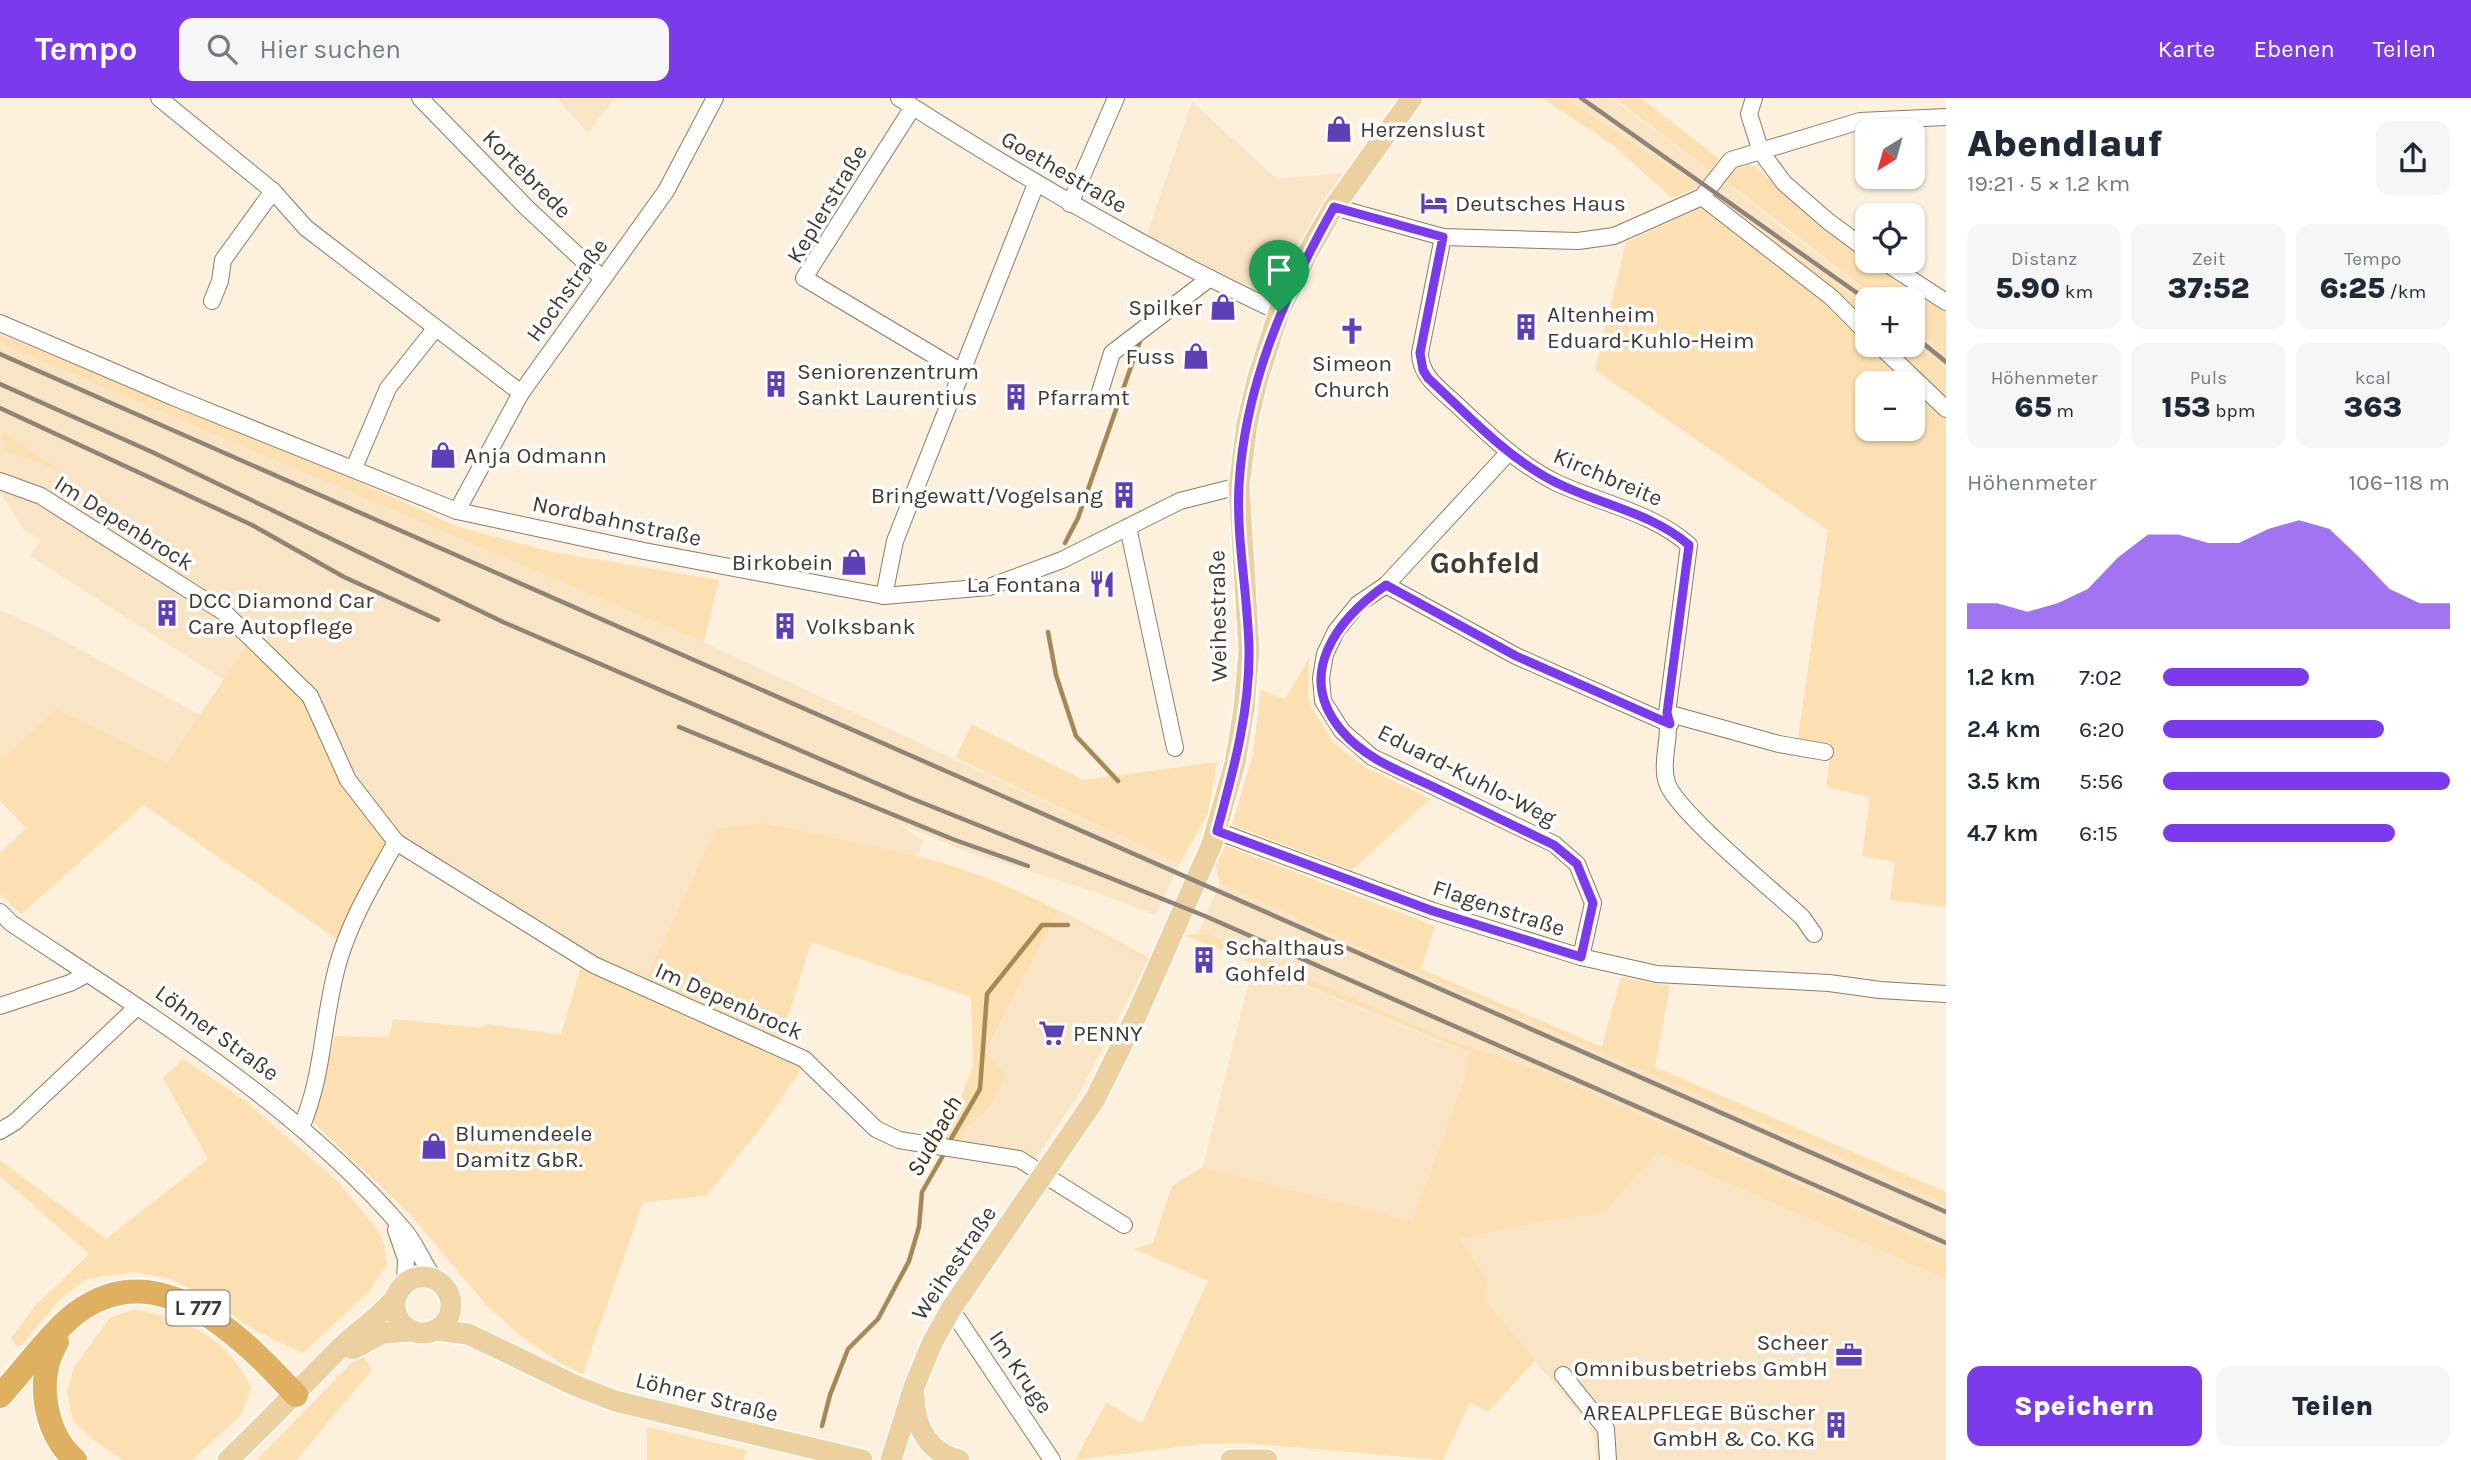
<!DOCTYPE html>
<html lang="de">
<head>
<meta charset="utf-8">
<style>
  :root { --surface:#fff; --page:#f6f6f7; --text:#1f2937; --muted:#747a83; --accent:#7c3aed }
  body { margin:0; font-family:Karla,sans-serif; background:var(--page); color:var(--text); height:100vh; display:flex; flex-direction:column; font-size:26px; white-space:nowrap }
  * { box-sizing:border-box; margin:0 }
  p { font-size:23px; color:var(--muted) }
  .icon { flex:none; width:38px; height:38px; fill:none; stroke:currentColor; stroke-width:2; stroke-linecap:round; stroke-linejoin:round }
  .map { position:relative; flex:1; overflow:hidden }
  .panel { display:flex; flex-direction:column; background:var(--surface); width:525px }
  .panel>* { flex:none }
  .needle { width:46px; rotate:217deg }
  .buttons { position:absolute; left:1855px; top:21px; display:grid; gap:14px }
  .buttons a { display:grid; place-items:center; width:70px; height:70px; border-radius:14px; background:var(--surface); box-shadow:0 2px 5px #0004; font-size:35px }
  .pin { position:absolute; display:grid; place-items:center; width:60px; height:60px; color:#fff; margin:-72px -30px; border-radius:50% 50% 50% 0; rotate:-45deg; box-shadow:0 0 7px #0007 }
  .pin .icon { rotate:45deg }
  .round { display:grid; place-items:center; flex:none; width:74px; height:74px; border-radius:14px; background:var(--page) }
  .headline { display:flex; align-items:center; justify-content:space-between; height:119px; padding:0 21px }
  h1 { font-size:38px; font-weight:800; line-height:52px }
  .stats { display:grid; grid-template-columns:repeat(3,1fr); gap:10px; height:119px; padding:7px 21px }
  .stats div { display:grid; align-content:center; border-radius:14px; background:var(--page); text-align:center }
  .stats b { font-size:30px; font-weight:800 }
  .stats small { font-size:19px; font-weight:400 }
  .stats p { font-size:19px }
  .chart { height:196px; padding:14px 21px }
  .chart p { display:flex; justify-content:space-between }
  .chart svg { width:100%; height:126px; margin-top:7px; fill:var(--accent); opacity:.7 }
  .button { display:flex; gap:14px; margin-top:auto; padding:14px 21px }
  .button a { flex:1; height:80px; border-radius:14px; background:var(--accent); color:#fff; font-size:28px; font-weight:800; line-height:80px; text-align:center }
  .button a+a { background:var(--page); color:var(--text) }
  ul { padding:0 21px; list-style:none; font-size:23px }
  li { display:grid; grid-template-columns:112px 84px 1fr; align-items:center; height:52px }
  li i { height:18px; border-radius:9px; background:var(--accent) }
  header { display:flex; align-items:center; gap:42px; box-sizing:border-box; height:98px; padding:0 35px; background:var(--accent); color:#fff }
  header strong { font-size:33px }
  nav { display:flex; gap:38px; margin-inline-start:auto; font-size:24px }
  .search { width:490px; height:63px; background:var(--page); display:flex; align-items:center; gap:18px; box-sizing:border-box; padding:0 24px; border-radius:14px; color:var(--muted); font-size:26px }
  main { display:flex; flex:1; min-height:0 }
  .map>svg:first-child { display:block }
</style>
</head>
<body>
<header>
<strong>Tempo</strong>
<div class="search"><svg class="icon" aria-label="search" viewBox="0 0 24 24"><circle cx="10" cy="10" r="6"/><path d="M15 15l6 6"/></svg>Hier suchen</div>
<nav><a>Karte</a><a>Ebenen</a><a>Teilen</a></nav>
</header>
<main>
<div class="map">
<svg width="1946" height="1362" viewBox="0 0 1946 1362">
  <rect width="100%" height="100%" fill="#fdf0dc"/>
  <g fill="#f9e5c5">
    <polygon points="557,0 615,0 588,35"/>
    <polygon points="1565,0 1611,0 1711,73 1700,88"/>
    <polygon points="1192,4 1277,81 1341,75 1346,79 1277,204 1147,137"/>
    <polygon points="1724,82 1782,130 1878,201 1867,201 1867,209 1713,98"/>
    <polygon points="1913,229 1946,258 1946,270 1913,243"/>
    <polygon points="0,245 639,514 1179,766 1156,817 1093,793 971,755 897,725 923,743 918,758 766,725 645,883 585,854 389,745 341,686 306,600 248,547 224,582 30,458 41,442 23,431 0,394 0,337 4,334 0,332"/>
    <polygon points="0,512 44,532 200,617 166,666 56,611 0,662"/>
    <polygon points="1220,785 1407,870 1946,1105 1946,1152 1542,973 1442,939 1207,835 1198,835"/>
    <polygon points="1058,814 1148,863 1080,994 1035,1061 963,1046 964,1033 991,1008 998,972 985,956"/>
    <polygon points="1253,867 1468,955 1465,978 1412,1123 1203,1069"/>
    <polygon points="1657,1054 1946,1181 1946,1362 1596,1362 1594,1340 1588,1326 1483,1201 1460,1141 1540,1124 1606,1114"/>
  </g>
  <g fill="#fce0b2">
    <polygon points="1542,0 1565,0 1700,88 1672,100 1613,47"/>
    <polygon points="1614,0 1641,0 1719,61 1711,73"/>
    <path d="M1743 65 1756 69C1816 124 1875 173 1946 212V258L1913 229V201H1878L1724 82Z"/>
    <polygon points="1713,98 1867,209 1867,230"/>
    <polygon points="1705,108 1827,204 1867,242 1867,247 1872,247 1913,285 1867,285 1867,331 1913,331 1913,285 1946,317 1946,809 1890,802 1895,764 1862,758 1870,699 1826,689 1831,652 1797,646 1828,432 1595,272 1626,144"/>
    <polygon points="0,236 350,380 459,429 552,454 719,482 704,544 0,245"/>
    <polygon points="1913,243 1946,270 1946,305 1884,247 1913,247"/>
    <polygon points="0,332 4,334 61,373 6,353"/>
    <polygon points="248,546 306,600 341,686 389,745 346,818 338,842 144,707 21,816 0,796 0,755 26,730 0,703 0,662 56,611 167,665"/>
    <polygon points="1309,560 1308,598 1311,609 1334,645 1363,668 1430,701 1352,772 1232,727 1253,656 1261,592 1285,601"/>
    <polygon points="971,626 1083,682 1217,664 1208,715 1179,766 956,660"/>
    <path d="M765 725C816 736 866 746 916 758 998 777 1076 821 1149 860L1148 863 1058 814 985 955 1006 977 991 1008 964 1033 963 1046 944 1045 973 968 971 899 811 844 780 945 809 960 763 1027 706 1098 643 1104 583 1276 560 1265 522 1239 487 1208 410 1116 313 1024 335 938 389 939 393 921 481 930 488 926 561 937 585 854 645 883 716 731Z"/>
    <polygon points="1226,748 1435,828 1421,871 1602,949 1621,879 1670,888 1655,969 1946,1094 1946,1105 1407,870 1220,785 1215,767"/>
    <polygon points="1207,835 1442,939 1542,973 1946,1152 1946,1181 1657,1054 1606,1114 1540,1124 1460,1141 1488,1183 1484,1201 1535,1262 1488,1314 1470,1304 1443,1362 1244,1345 1200,1346 1075,1362 1106,1305 1142,1325 1208,1183 1134,1151 1153,1145 1172,1088 1203,1069 1412,1123 1465,978 1468,954 1184,837"/>
    <polygon points="183,961 244,1002 338,1084 377,1131 384,1146 387,1166 369,1193 303,1255 254,1232 201,1196 168,1180 133,1174 86,1181 59,1202 21,1248 16,1248 11,1240 35,1208 89,1156 0,1078 0,1062 106,1141 208,1061 163,980"/>
    <path d="M134 1211C188 1222 225 1238 251 1289L241 1317 192 1362H123L91 1340 73 1322 67 1294 74 1269 110 1220Z"/>
    <polygon points="361,1255 372,1272 296,1362 257,1362"/>
    <polygon points="647,1329 746,1352 744,1362 647,1362"/>
  </g>
  <g fill="none" stroke-linecap="round" stroke-linejoin="round">
    <g stroke="#a68756" stroke-width="4.5">
      <polyline points="1065,445 1078,420 1140,243"/>
      <polyline points="1048,534 1056,577 1076,638 1118,683"/>
      <polyline points="948,1046 980,991 987,896 1042,827 1068,827"/>
      <polyline points="822,1328 830,1297 848,1251 878,1221 909,1163 919,1129 922,1094 945,1054"/>
    </g>
    <defs>
      <g id="minor">
        <polyline points="159,0 273,93 306,130 521,295"/>
        <polyline points="420,0 527,110 603,181"/>
        <path d="M899 0C1022 79 1147 152 1279 214"/>
        <polyline points="1754,0 1749,16 1761,54 1784,85 1829,124 1867,152"/>
        <polyline points="913,9 804,180 960,273"/>
        <polyline points="1702,99 1831,199 1867,235"/>
        <polyline points="1070,106 1116,0"/>
        <polyline points="1334,109 1443,139 1578,143 1614,138 1702,99 1731,62 1860,23 1946,19"/>
        <path d="M1443 139 1420 255C1420 278 1440 291 1455 305 1486 334 1517 365 1555 384 1599 405 1652 414 1689 447L1667 615C1672 637 1660 663 1667 685 1676 713 1775 794 1802 819L1814 836"/>
        <polyline points="1883,163 1946,204"/>
        <polyline points="212,203 220,183 223,162 273,93"/>
        <polyline points="0,225 173,299 457,413 644,453 884,498 989,489 1062,462 1180,403 1239,388"/>
        <polyline points="1879,247 1946,311"/>
        <polyline points="1099,297 1112,255 1210,180"/>
        <polyline points="1509,354 1386,487 1358,506 1336,533 1325,556 1321,580 1323,603 1342,633 1372,659 1554,746 1577,766 1593,805 1581,859"/>
        <polyline points="354,370 388,290 435,231"/>
        <polyline points="0,383 41,398 225,515 310,598 348,682 396,744 594,867 804,961 876,1031 899,1042 1019,1061 1124,1127"/>
        <polyline points="457,413 521,295 666,93 715,0"/>
        <polyline points="1128,429 1175,650"/>
        <polyline points="1386,487 1516,558 1670,626"/>
        <polyline points="884,498 895,443 1036,86"/>
        <polyline points="1667,615 1779,646 1825,654"/>
        <polyline points="1217,733 1433,813 1581,859 1657,876 1829,885 1880,892 1946,896"/>
        <path d="M0 814 11 825C146 915 298 1007 404 1132 417 1147 423 1166 435 1181"/>
        <polyline points="0,908 70,885 87,876"/>
        <path d="M301 1030C324 976 322 925 337 869 349 824 373 785 396 744"/>
        <polyline points="0,1033 15,1024 137,909"/>
        <polyline points="396,1132 406,1161 405,1185"/>
        <polyline points="951,1211 1052,1362"/>
        <polyline points="1563,1277 1606,1331 1608,1362"/>
      </g>
      <g id="major">
        <circle cx="423" cy="1207" r="28"/>
        <polyline points="436,1232 468,1236 574,1287 615,1303 862,1362"/>
        <polyline points="353,1251 383,1235 412,1233"/>
        <path d="M914 1298C915 1328 927 1354 959 1362"/>
        <path d="M228 1362C265 1327 300 1290 336 1254 355 1234 379 1220 396 1199"/>
        <polyline points="891,1362 914,1289 932,1245 951,1211 1095,1001 1138,914 1212,746 1235,665 1244,611 1249,553 1239,388 1247,326 1257,283 1279,214 1307,156 1334,109 1412,0"/>
        <polyline points="1231,1362 1267,1362"/>
      </g>
      <g id="highway">
        <path d="M57 1244C35 1279 44 1335 75 1362"/>
        <path d="M0 1298C21 1275 53 1232 76 1215 159 1153 242 1239 296 1297"/>
      </g>
    </defs>
    <use href="#minor" stroke="#8b7c66" stroke-width="18"/>
    <use href="#major" stroke="#fff" stroke-width="24"/>
    <use href="#highway" stroke="#fff" stroke-width="27"/>
    <use href="#minor" stroke="#fff" stroke-width="16"/>
    <use href="#major" stroke="#ecd0a0" stroke-width="21"/>
    <use href="#highway" stroke="#dfb060" stroke-width="24"/>
    <g stroke="#8e8477" stroke-width="4.5">
      <polyline points="1581,0 1867,202"/>
      <polyline points="1913,237 1946,264"/>
      <polyline points="0,256 1946,1114"/>
      <polyline points="0,286 152,354 503,524 908,699 1205,818 1946,1145"/>
      <polyline points="0,310 252,427 344,479 438,522"/>
      <polyline points="679,629 955,742 1028,768"/>
    </g>
  </g>
  <g fill="none" stroke-linecap="round" stroke-linejoin="round">
    <defs>
      <path id="route" d="M1334 109 1443 139 1420 255 1423 272 1428 280C1467 316 1505 358 1553 383 1597 406 1651 414 1689 447L1667 615 1670 626 1516 558 1386 487C1337 521 1294 577 1342 633 1366 662 1405 675 1438 691 1476 709 1515 728 1554 747L1577 766 1593 805 1581 859 1433 813 1217 733C1233 674 1250 613 1249 551 1248 497 1236 441 1239 387 1245 286 1285 196 1334 109Z"/>
    </defs>
    <use href="#route" stroke="#fff" stroke-width="14"/>
    <use href="#route" stroke="#7c3aed" stroke-width="9"/>
  </g>
  <defs>
    <symbol id="shop-bare" viewBox="-9 -9 18 18"><path d="M-5-2.5h2.3a2.7 3.5 0 0 1 5.4 0H5L5.5 6h-11ZM-1.5-2.5h3a1.5 2.3 0 0 0-3 0Z" fill="#5e3fb8" stroke="#fff" stroke-width="2.5" paint-order="stroke"/></symbol>
    <symbol id="hotel-bare" viewBox="-9 -9 18 18"><path d="M-6-4.5h1.5V1H6V5H4.5V3h-9V5H-6ZM-4 0a1.8 1.8 0 1 1 3.6 0ZM.5 0V-2.5h3Q6-2.5 6 0Z" fill="#5e3fb8" stroke="#fff" stroke-width="2.5" paint-order="stroke"/></symbol>
    <symbol id="building-bare" viewBox="-9 -9 18 18"><path d="M-4-6H4V6H1V3H-1V6H-4ZM-2.5-4.3h1.7v1.8h-1.7ZM.8-4.3h1.7v1.8H.8ZM-2.5-1h1.7V.8h-1.7ZM.8-1h1.7V.8H.8Z" fill="#5e3fb8" stroke="#fff" stroke-width="2.5" paint-order="stroke"/></symbol>
    <symbol id="church-bare" viewBox="-9 -9 18 18"><path d="M-1.2-6h2.4v3.5h3.3v2.4h-3.3V6h-2.4V-.1h-3.3v-2.4h3.3Z" fill="#5e3fb8" stroke="#fff" stroke-width="2.5" paint-order="stroke"/></symbol>
    <symbol id="restaurant-bare" viewBox="-9 -9 18 18"><path d="M-5-6h1v4h1v-4h1v4h1v-4h1v5L-1.5 .5V6h-2V.5L-5-1ZM5-6V6H3V1.5H1.5Q1.5-4 5-6Z" fill="#5e3fb8" stroke="#fff" stroke-width="2.5" paint-order="stroke"/></symbol>
    <symbol id="supermarket-bare" viewBox="-9 -9 18 18"><path d="M-6-5.5h2.5l.6 2H6L4.5 2H-2.5L-4.4-4H-6ZM-1.5 3.2a1.3 1.3 0 1 0 .1 0ZM3 3.2a1.3 1.3 0 1 0 .1 0Z" fill="#5e3fb8" stroke="#fff" stroke-width="2.5" paint-order="stroke"/></symbol>
    <symbol id="office-bare" viewBox="-9 -9 18 18"><path d="M-6-3h4V-5.5h4V-3h4V5H-6ZM-1-4.5V-3h2v-1.5ZM-6 0V1H6V0Z" fill="#5e3fb8" stroke="#fff" stroke-width="2.5" paint-order="stroke"/></symbol>
  </defs>
  <g fill-rule="evenodd">
    <use href="#shop-bare" x="1320" y="12" width="38" height="38"/>
    <use href="#hotel-bare" x="1415" y="86" width="38" height="38"/>
    <use href="#shop-bare" x="1204" y="190" width="38" height="38"/>
    <use href="#building-bare" x="1507" y="210" width="38" height="38"/>
    <use href="#church-bare" x="1333" y="214" width="38" height="38"/>
    <use href="#shop-bare" x="1177" y="239" width="38" height="38"/>
    <use href="#building-bare" x="757" y="267" width="38" height="38"/>
    <use href="#building-bare" x="997" y="280" width="38" height="38"/>
    <use href="#shop-bare" x="424" y="338" width="38" height="38"/>
    <use href="#building-bare" x="1105" y="378" width="38" height="38"/>
    <use href="#shop-bare" x="835" y="445" width="38" height="38"/>
    <use href="#restaurant-bare" x="1083" y="467" width="38" height="38"/>
    <use href="#building-bare" x="148" y="496" width="38" height="38"/>
    <use href="#building-bare" x="766" y="509" width="38" height="38"/>
    <use href="#building-bare" x="1185" y="843" width="38" height="38"/>
    <use href="#supermarket-bare" x="1033" y="916" width="38" height="38"/>
    <use href="#shop-bare" x="415" y="1029" width="38" height="38"/>
    <use href="#office-bare" x="1830" y="1238" width="38" height="38"/>
    <use href="#building-bare" x="1817" y="1308" width="38" height="38"/>
  </g>
  <g text-anchor="middle" dominant-baseline="central" stroke-width="7" stroke-linejoin="round" paint-order="stroke">
    <rect fill="#fff" stroke="#79746e" stroke-width="2" x="166.5" y="1192.5" width="63" height="35" rx="5"/>
    <g font-size="21" font-weight="bold" fill="#403930">
      <text x="198" y="1210">L 777</text>
    </g>
    <g font-size="23" fill="#403930" stroke="#fff" text-anchor="start">
      <text x="1360" y="31">Herzenslust</text>
      <text x="1455" y="105">Deutsches Haus</text>
      <text x="1202" y="209" text-anchor="end">Spilker</text>
      <text x="1547" y="216">Altenheim<tspan x="1547" dy="26">Eduard-Kuhlo-Heim</tspan></text>
      <text x="1175" y="258" text-anchor="end">Fuss</text>
      <text x="1352" y="265" text-anchor="middle">Simeon<tspan x="1352" dy="26">Church</tspan></text>
      <text x="797" y="273">Seniorenzentrum<tspan x="797" dy="26">Sankt Laurentius</tspan></text>
      <text x="1037" y="299">Pfarramt</text>
      <text x="464" y="357">Anja Odmann</text>
      <text x="1103" y="397" text-anchor="end">Bringewatt/Vogelsang</text>
      <text x="833" y="464" text-anchor="end">Birkobein</text>
      <text x="1081" y="486" text-anchor="end">La Fontana</text>
      <text x="188" y="502">DCC Diamond Car<tspan x="188" dy="26">Care Autopflege</tspan></text>
      <text x="806" y="528">Volksbank</text>
      <text x="1225" y="849">Schalthaus<tspan x="1225" dy="26">Gohfeld</tspan></text>
      <text x="1073" y="935">PENNY</text>
      <text x="455" y="1035">Blumendeele<tspan x="455" dy="26">Damitz GbR.</tspan></text>
      <text x="1828" y="1244" text-anchor="end">Scheer<tspan x="1828" dy="26">Omnibusbetriebs GmbH</tspan></text>
      <text x="1815" y="1314" text-anchor="end">AREALPFLEGE Büscher<tspan x="1815" dy="26">GmbH &amp; Co. KG</tspan></text>
    </g>
    <g font-size="23" fill="#403930" stroke="#fff">
      <text transform="translate(1064 74) rotate(30)">Goethestraße</text>
      <text transform="translate(527 76) rotate(45)">Kortebrede</text>
      <text transform="translate(827 106) rotate(-59)">Keplerstraße</text>
      <text transform="translate(567 192) rotate(-54)">Hochstraße</text>
      <text transform="translate(1608 379) rotate(23)">Kirchbreite</text>
      <text transform="translate(617 423) rotate(12)">Nordbahnstraße</text>
      <text transform="translate(124 425) rotate(32)">Im Depenbrock</text>
      <text transform="translate(1218 518) rotate(-91)">Weihestraße</text>
      <text transform="translate(1467 677) rotate(27)">Eduard-Kuhlo-Weg</text>
      <text transform="translate(1499 810) rotate(18)">Flagenstraße</text>
      <text transform="translate(729 903) rotate(24)">Im Depenbrock</text>
      <text transform="translate(217 935) rotate(36)">Löhner Straße</text>
      <text transform="translate(954 1165) rotate(-56)">Weihestraße</text>
      <text transform="translate(1021 1274) rotate(56)">Im Kruge</text>
      <text transform="translate(707 1299) rotate(14)">Löhner Straße</text>
    </g>
    <g font-size="24" font-style="italic" fill="#3f2e10" stroke="#fff">
      <text transform="translate(934 1038) rotate(-61)">Sudbach</text>
    </g>
    <g font-size="30" font-weight="bold" fill="#473a26" stroke="#fff">
      <text x="1485" y="465">Gohfeld</text>
    </g>
  </g>
</svg>
<div class="buttons">
<a><svg class="needle" viewBox="-14 -14 28 28"><path d="M0-13l5 13h-10z" fill="#e53935"/><path d="M0 13l5-13h-10z" fill="#747a83"/></svg></a>
<a><svg class="icon" aria-label="locate" viewBox="0 0 24 24"><circle cx="12" cy="12" r="6"/><path d="M12 2v4M12 18v4M2 12h4M18 12h4"/></svg></a>
<a>+</a>
<a>−</a>
</div>
<div class="pin" style="left:1279px;top:214px;background:#1e9e55"><svg class="icon" aria-label="arrive" viewBox="0 0 24 24"><path d="M6 21V4h12l-3 4 3 4H6"/></svg></div>
</div>
<section class="panel">
<div class="headline"><div><h1>Abendlauf</h1><p>19:21 · 5 × 1.2 km</p></div><a class="round"><svg class="icon" aria-label="share" viewBox="0 0 24 24"><path d="M12 15V3M7 8l5-5 5 5M5 13v7h14v-7"/></svg></a></div>
<div class="stats">
<div><p>Distanz</p><b>5.90<small> km</small></b></div>
<div><p>Zeit</p><b>37:52</b></div>
<div><p>Tempo</p><b>6:25<small> /km</small></b></div>
</div>
<div class="stats">
<div><p>Höhenmeter</p><b>65<small> m</small></b></div>
<div><p>Puls</p><b>153<small> bpm</small></b></div>
<div><p>kcal</p><b>363</b></div>
</div>
<div class="chart"><p><span>Höhenmeter</span>106–118 m</p>
<svg viewBox="0 0 160 44" preserveAspectRatio="none"><path d="M0 44V35L10 35L20 38L30 35L40 30L50 19L60 11L70 11L80 14L90 14L100 9L110 6L120 9L130 19L140 30L150 35L160 35V44z"/></svg>
</div>
<ul>
<li><b>1.2 km</b>7:02<i style="width:51%"></i></li>
<li><b>2.4 km</b>6:20<i style="width:77%"></i></li>
<li><b>3.5 km</b>5:56<i style="width:100%"></i></li>
<li><b>4.7 km</b>6:15<i style="width:81%"></i></li>
</ul>
<div class="button"><a>Speichern</a><a>Teilen</a></div>
</section>
</main>
</body>
</html>
